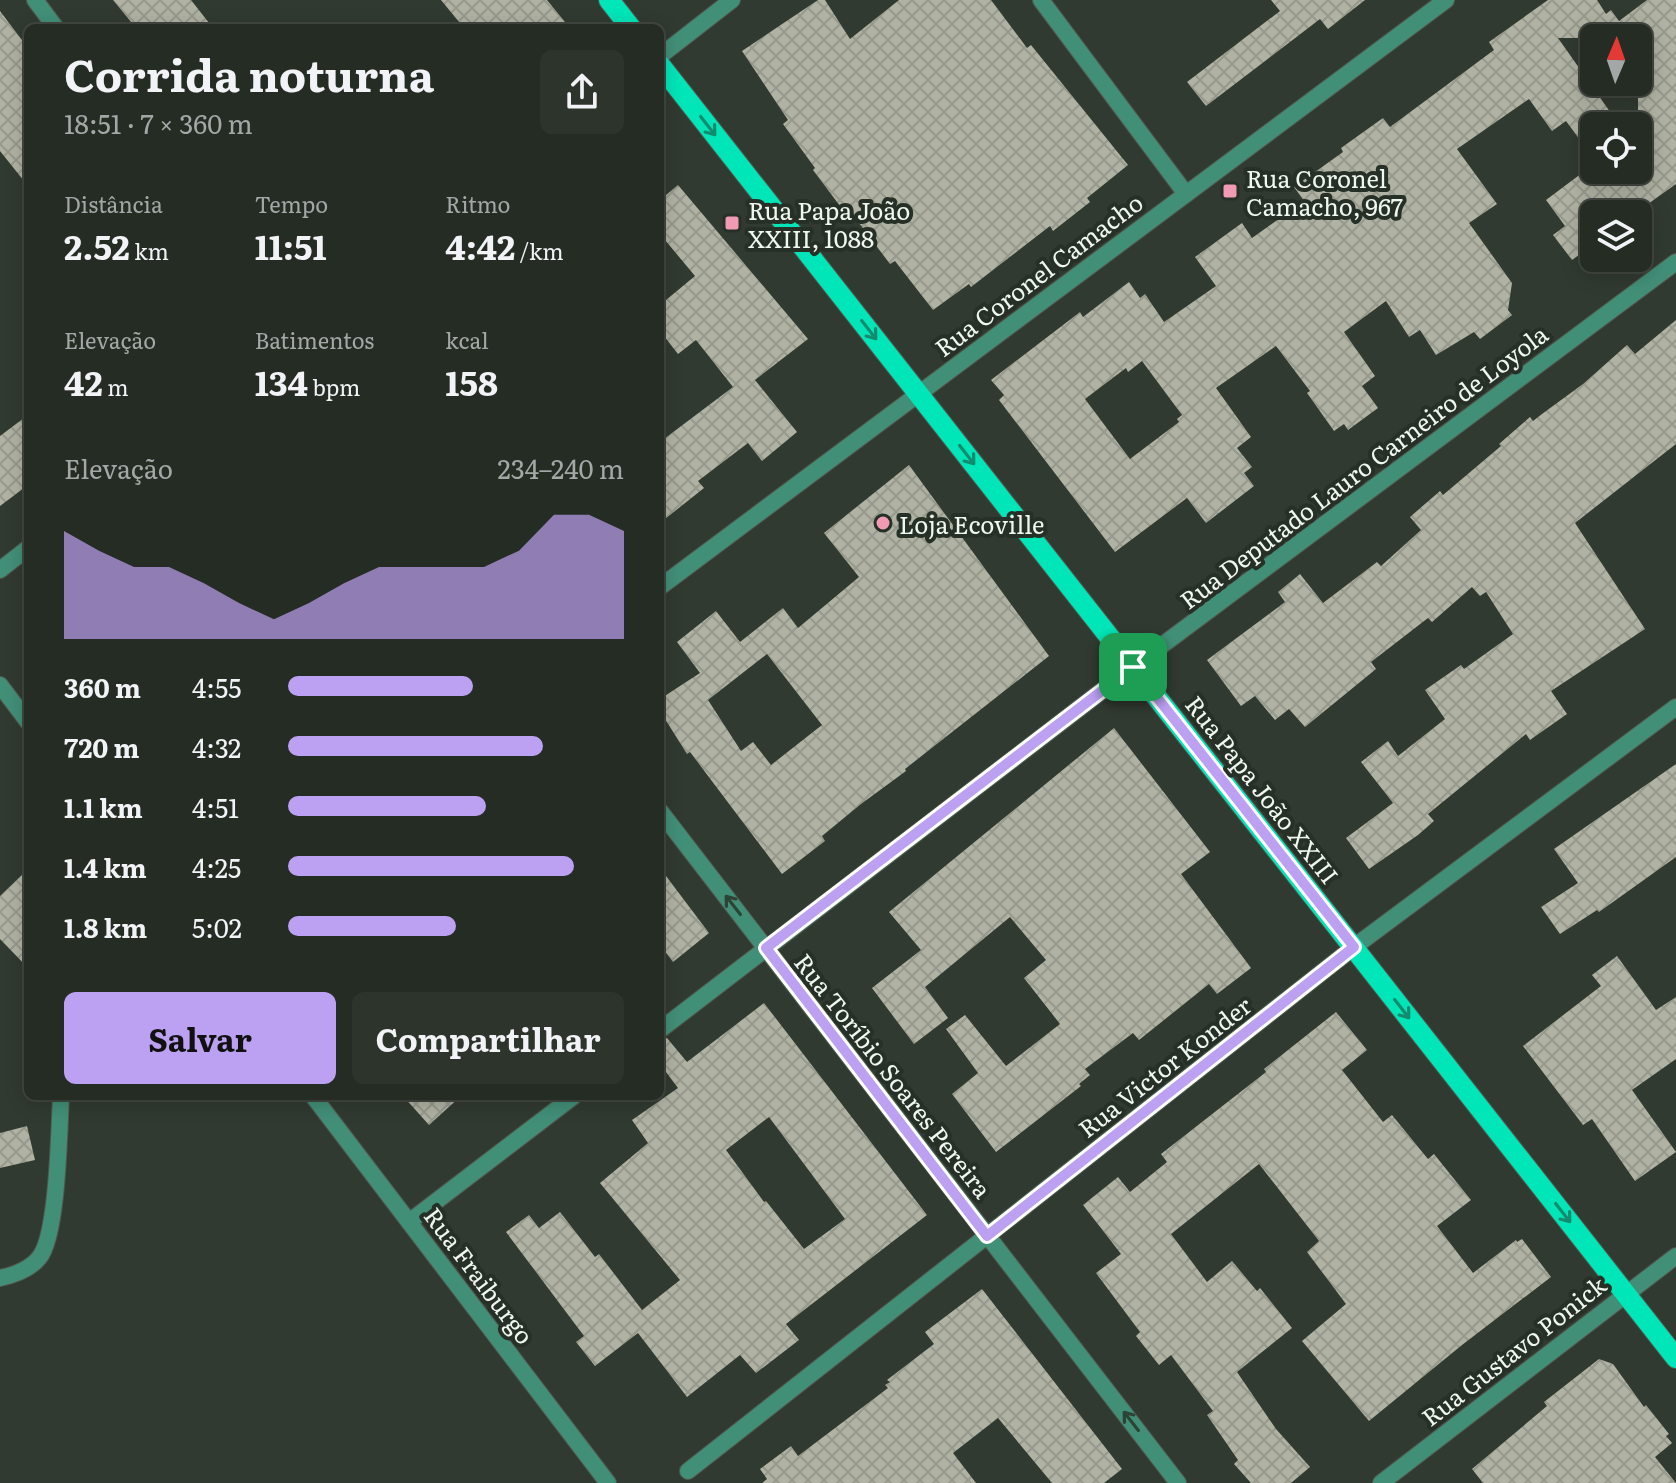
<!DOCTYPE html>
<html lang="pt">
<head>
<meta charset="utf-8">
<style>
  :root { --surface:#252c24; --page:#2d342c; --text:#f1f3f6; --muted:#a3a7a6; --line:#424841; --accent:#bca0f2 }
  body { margin:0; font-family:Literata,serif; background:var(--page); color:var(--text); height:100vh; display:flex; flex-direction:column; font-size:30px; white-space:nowrap }
  * { box-sizing:border-box; margin:0 }
  p { font-size:26px; color:var(--muted) }
  .icon { flex:none; width:44px; height:44px; fill:none; stroke:currentColor; stroke-width:2; stroke-linecap:round; stroke-linejoin:round }
  .map { position:relative; flex:1; overflow:hidden }
  .drawer { position:absolute; left:24px; top:24px; width:640px; height:1076px; display:flex; flex-direction:column; background:var(--surface); border-radius:12px; box-shadow:0 4px 20px #0003,0 0 0 2px var(--line) }
  .drawer>* { flex:none }
  .needle { width:52px; rotate:2deg }
  .tools { position:absolute; left:1580px; top:24px; display:grid; gap:16px }
  .tools a { display:grid; place-items:center; width:72px; height:72px; border-radius:12px; background:var(--surface); box-shadow:0 4px 20px #0003,0 0 0 2px var(--line); font-size:40px }
  .pin { position:absolute; display:grid; place-items:center; width:68px; height:68px; color:#fff; margin:-34px; border-radius:16px; box-shadow:0 4px 12px #0006 }
  .round { display:grid; place-items:center; flex:none; width:84px; height:84px; border-radius:12px; background:var(--page) }
  .summary { display:flex; align-items:center; justify-content:space-between; height:136px; padding:0 40px }
  h1 { font-size:44px; font-weight:700; line-height:60px }
  .figures { display:grid; grid-template-columns:repeat(3,1fr); gap:12px; height:136px; padding:8px 40px }
  .figures div { display:grid; align-content:center }
  .figures b { font-size:34px; font-weight:700 }
  .figures small { font-size:22px; font-weight:400 }
  .figures p { font-size:22px }
  .chart { height:224px; padding:16px 40px }
  .chart p { display:flex; justify-content:space-between }
  .chart svg { width:100%; height:144px; margin-top:8px; fill:var(--accent); opacity:.7 }
  .primary-button { display:flex; gap:16px; margin-top:auto; padding:16px 40px }
  .primary-button a { flex:1; height:92px; border-radius:12px; background:var(--accent); color:#111; font-size:32px; font-weight:700; line-height:92px; text-align:center }
  .primary-button a+a { background:var(--page); color:var(--text) }
  ul { padding:0 40px; list-style:none; font-size:26px }
  li { display:grid; grid-template-columns:128px 96px 1fr; align-items:center; height:60px }
  li i { height:20px; border-radius:10px; background:var(--accent) }
  .map>svg:first-child { display:block }
</style>
</head>
<body>
<div class="map">
<svg width="1676" height="1483" viewBox="0 0 1676 1483">
  <defs>
    <pattern id="building-cross-hatch" width="8" height="8" patternUnits="userSpaceOnUse" patternTransform="scale(2)"><rect width="8" height="8" fill="#b0b3a3"/><path d="M0 0l8 8M0 8l8-8" fill="none" stroke="#96998c"/></pattern>
  </defs>
  <rect width="100%" height="100%" fill="#313a30"/>
  <g fill="url(#building-cross-hatch)" fill-rule="evenodd">
    <polygon points="113,0 191,0 213,28 136,28"/>
    <polygon points="441,0 547,0 570,28 464,28"/>
    <polygon points="818,0 825,0 850,39 899,0 991,0 1027,48 1031,45 1128,165 1087,198 1090,202 1053,231 1050,226 971,287 969,284 933,310 895,261 890,264 847,207 843,210 813,170 815,168 783,124 788,120 742,51"/>
    <polygon points="1271,0 1365,0 1328,29 1320,19 1206,106 1187,82 1280,11"/>
    <path d="M1548 0H1597L1606 14 1611 10 1619 21 1647 0H1676V184L1634 214H1594V244L1572 260 1553 235 1565 226 1546 200 1594 164V170H1638V38H1558L1620 126H1594V159L1566 121 1552 131 1529 99 1457 149 1497 204 1469 223 1512 283 1508 310 1512 315 1480 339 1474 332 1436 355 1420 330 1409 337 1386 301 1344 332 1375 376 1362 386 1378 408 1348 430 1344 424 1334 431 1307 393 1310 391 1276 346 1216 388 1251 437 1237 448 1252 467 1244 473 1254 486 1206 523 1187 498 1115 552 999 400 1004 395 991 380 1080 312 1083 317 1129 282 1140 298 1145 294 1164 322 1216 286 1195 257 1242 223 1252 238 1304 201 1294 187 1343 152 1341 148 1383 118 1390 127 1494 50 1489 42ZM1142 361 1182 415 1177 419 1179 422 1130 459 1085 399 1126 368 1128 372Z"/>
    <polygon points="0,11 28,48 28,186 0,151"/>
    <polygon points="678,185 808,339 755,380 797,432 762,461 748,443 698,481 704,488 660,523 660,442 733,387 696,340 678,354 660,331 660,305 695,276 660,234 660,200"/>
    <polygon points="1676,320 1676,444 1575,523 1645,629 1551,691 1567,714 1530,740 1526,734 1428,814 1434,821 1418,835 1369,869 1346,838 1393,803 1361,762 1388,741 1398,756 1445,719 1425,690 1461,665 1464,669 1513,634 1486,592 1480,596 1472,587 1432,622 1428,618 1371,662 1376,669 1305,727 1289,709 1275,720 1255,696 1241,706 1207,660 1285,602 1278,592 1300,574 1323,603 1377,562 1381,566 1421,530 1410,517 1440,491 1443,495 1501,446 1499,444 1530,417 1533,421 1542,414 1583,384 1627,345 1635,354"/>
    <polygon points="28,415 28,485 0,506 0,436"/>
    <path d="M909 465 1049 656 905 769 906 771 861 804 822 836 825 841 782 874 690 752 687 754 660 711V699L700 673 677 642 716 611 740 642 783 608 798 628 859 577 824 533ZM767 654 822 725 771 765 753 742 741 751 708 700Z"/>
    <polygon points="1114,728 1210,852 1181,874 1251,968 1217,994 1209,984 1139,1040 1133,1033 1085,1069 1090,1075 1079,1084 1081,1086 996,1152 952,1094 978,1073 946,1029 965,1015 1006,1066 1060,1024 1024,978 1046,960 1010,917 925,987 948,1018 914,1044 872,988 921,950 889,912"/>
    <polygon points="1676,764 1676,857 1599,912 1597,910 1560,934 1541,907 1578,883 1554,849"/>
    <polygon points="660,868 709,933 673,962 660,945"/>
    <polygon points="28,869 28,968 0,939 0,896"/>
    <polygon points="1617,956 1656,1010 1676,997 1676,1059 1632,1090 1676,1152 1635,1181 1592,1119 1583,1125 1523,1046 1601,986 1592,975"/>
    <path d="M764 1003 927 1215 786 1324 799 1340 756 1373 740 1355 687 1397 638 1333 595 1366 576 1342 584 1336 506 1232 529 1215 539 1228 560 1212 595 1257 599 1254 642 1310 680 1280 600 1183 648 1143 632 1120 678 1088 660 1064V1041L667 1038 687 1062ZM769 1117 845 1219 804 1249 766 1201 764 1202 726 1150Z"/>
    <polygon points="1336,1012 1367,1050 1342,1070 1383,1122 1392,1115 1428,1159 1434,1154 1471,1200 1437,1226 1473,1273 1516,1240 1517,1242 1522,1239 1551,1277 1462,1345 1369,1421 1302,1341 1346,1304 1307,1252 1319,1241 1259,1164 1171,1234 1207,1282 1232,1261 1257,1291 1260,1288 1292,1328 1237,1372 1276,1429 1310,1467 1291,1483 1251,1483 1234,1464 1238,1460 1207,1415 1213,1411 1171,1355 1159,1365 1136,1336 1140,1332 1096,1273 1121,1254 1083,1205 1118,1177 1130,1192 1167,1162 1161,1154 1266,1072 1264,1069"/>
    <polygon points="403,1096 461,1096 429,1125"/>
    <polygon points="27,1126 35,1160 0,1168 0,1133"/>
    <polygon points="982,1289 1122,1469 1104,1483 1052,1483 998,1418 953,1453 976,1483 762,1483 767,1479 760,1469 791,1446 798,1456 888,1388 885,1385 890,1382 887,1380 934,1344 925,1332"/>
    <polygon points="1599,1359 1613,1364 1644,1407 1646,1405 1669,1434 1666,1436 1672,1443 1655,1457 1676,1483 1483,1483 1472,1469 1547,1406 1544,1402"/>
  </g>
  <g fill="none" stroke-linecap="round" stroke-linejoin="round">
    <defs>
      <g id="minor">
        <polyline points="35,0 56,28"/>
        <polyline points="1041,0 1186,194"/>
        <polyline points="660,56 732,0"/>
        <polyline points="0,570 28,548"/>
        <polyline points="660,587 1446,0"/>
        <polyline points="0,685 28,722"/>
        <polyline points="660,811 1178,1483"/>
        <polyline points="660,1030 1133,667 1676,262"/>
        <polyline points="313,1096 608,1483"/>
        <polyline points="409,1222 574,1096"/>
        <path d="M0 1278C14 1275 29 1270 39 1258 58 1236 59 1129 61 1096"/>
        <polyline points="688,1471 1354,947 1676,707"/>
        <polyline points="1381,1483 1676,1256"/>
      </g>
      <g id="primary">
        <polyline points="609,0 631,28"/>
        <polyline points="660,65 1676,1358"/>
      </g>
    </defs>
    <use href="#minor" stroke="#50584f" stroke-width="18"/>
    <use href="#primary" stroke="#50584f" stroke-width="22"/>
    <use href="#minor" stroke="#428f78" stroke-width="16"/>
    <use href="#primary" stroke="#00e6b8" stroke-width="20"/>
  </g>
  <defs><path id="oneway-shaft" d="M-6 0H5M1.5-3L5.5 0L1.5 3" fill="none" stroke-width="1.6" stroke-linecap="round" stroke-linejoin="round" transform="scale(2)"/></defs>
  <g stroke="#148b6f">
    <use href="#oneway-shaft" transform="translate(708 126) rotate(52)"/>
    <use href="#oneway-shaft" transform="translate(869 330) rotate(52)"/>
    <use href="#oneway-shaft" transform="translate(967 455) rotate(52)"/>
    <use href="#oneway-shaft" transform="translate(1402 1009) rotate(52)"/>
    <use href="#oneway-shaft" transform="translate(1563 1213) rotate(52)"/>
  </g>
  <g stroke="#2c4336">
    <use href="#oneway-shaft" transform="translate(733 905) rotate(-128)"/>
    <use href="#oneway-shaft" transform="translate(1131 1421) rotate(-128)"/>
  </g>
  <g fill="none" stroke-linecap="round" stroke-linejoin="round">
    <defs>
      <polygon id="route" points="1133,667 1354,947 987,1236 766,948"/>
    </defs>
    <use href="#route" stroke="#fff" stroke-width="16"/>
    <use href="#route" stroke="#bca0f2" stroke-width="10"/>
  </g>
  <g fill="#f19ab4" stroke="#273026" stroke-width="3">
    <rect x="1222" y="183" width="16" height="16" rx="4"/>
    <rect x="724" y="215" width="16" height="16" rx="4"/>
    <circle cx="883" cy="523" r="8"/>
  </g>
  <g text-anchor="middle" dominant-baseline="central" stroke-width="8" stroke-linejoin="round" paint-order="stroke">
    <g font-size="24" fill="#f0f6f0" stroke="#273026" text-anchor="start">
      <text x="1246" y="177">Rua Coronel<tspan x="1246" dy="28">Camacho, 967</tspan></text>
      <text x="748" y="209">Rua Papa João<tspan x="748" dy="28">XXIII, 1088</tspan></text>
      <text x="899" y="523">Loja Ecoville</text>
    </g>
    <g font-size="24" fill="#f0f6f0" stroke="#273026">
      <text transform="translate(1038 274) rotate(-37)">Rua Coronel Camacho</text>
      <text transform="translate(1363 466) rotate(-37)">Rua Deputado Lauro Carneiro de Loyola</text>
      <text transform="translate(1263 789) rotate(52)">Rua Papa João XXIII</text>
      <text transform="translate(1164 1066) rotate(-38)">Rua Victor Konder</text>
      <text transform="translate(894 1075) rotate(52)">Rua Toríbio Soares Pereira</text>
      <text transform="translate(480 1275) rotate(53)">Rua Fraiburgo</text>
      <text transform="translate(1513 1350) rotate(-38)">Rua Gustavo Ponick</text>
    </g>
  </g>
</svg>
<div class="tools">
<a><svg class="needle" viewBox="-14 -14 28 28"><path d="M0-13l5 13h-10z" fill="#e53935"/><path d="M0 13l5-13h-10z" fill="#a3a7a6"/></svg></a>
<a><svg class="icon" aria-label="locate" viewBox="0 0 24 24"><circle cx="12" cy="12" r="6"/><path d="M12 2v4M12 18v4M2 12h4M18 12h4"/></svg></a>
<a><svg class="icon" aria-label="layers" viewBox="0 0 24 24"><path d="M12 4l9 5-9 5-9-5zM3 14l9 5 9-5"/></svg></a>
</div>
<div class="pin" style="left:1133px;top:667px;background:#1e9e55"><svg class="icon" aria-label="arrive" viewBox="0 0 24 24"><path d="M6 21V4h12l-3 4 3 4H6"/></svg></div>
<section class="drawer">
<div class="summary"><div><h1>Corrida noturna</h1><p>18:51 · 7 × 360 m</p></div><a class="round"><svg class="icon" aria-label="share" viewBox="0 0 24 24"><path d="M12 15V3M7 8l5-5 5 5M5 13v7h14v-7"/></svg></a></div>
<div class="figures">
<div><p>Distância</p><b>2.52<small> km</small></b></div>
<div><p>Tempo</p><b>11:51</b></div>
<div><p>Ritmo</p><b>4:42<small> /km</small></b></div>
</div>
<div class="figures">
<div><p>Elevação</p><b>42<small> m</small></b></div>
<div><p>Batimentos</p><b>134<small> bpm</small></b></div>
<div><p>kcal</p><b>158</b></div>
</div>
<div class="chart"><p><span>Elevação</span>234–240 m</p>
<svg viewBox="0 0 160 44" preserveAspectRatio="none"><path d="M0 44V11L10 17L20 22L30 22L40 27L50 33L60 38L70 33L80 27L90 22L100 22L110 22L120 22L130 17L140 6L150 6L160 11V44z"/></svg>
</div>
<ul>
<li><b>360 m</b>4:55<i style="width:55%"></i></li>
<li><b>720 m</b>4:32<i style="width:76%"></i></li>
<li><b>1.1 km</b>4:51<i style="width:59%"></i></li>
<li><b>1.4 km</b>4:25<i style="width:85%"></i></li>
<li><b>1.8 km</b>5:02<i style="width:50%"></i></li>
</ul>
<div class="primary-button"><a>Salvar</a><a>Compartilhar</a></div>
</section>
</div>
</body>
</html>
